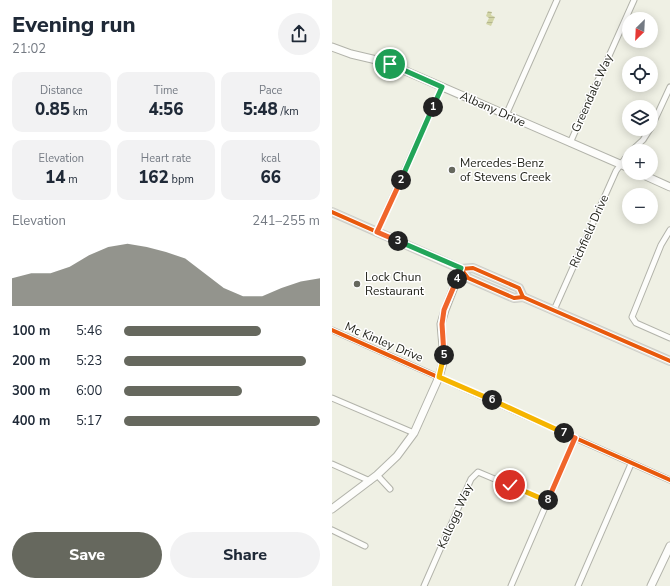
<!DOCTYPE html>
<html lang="en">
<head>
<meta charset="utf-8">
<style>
  :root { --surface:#fff; --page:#f2f2f3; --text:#1f2937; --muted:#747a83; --accent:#66685e }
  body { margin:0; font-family:"Nunito Sans",sans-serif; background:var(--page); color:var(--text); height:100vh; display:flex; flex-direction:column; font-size:15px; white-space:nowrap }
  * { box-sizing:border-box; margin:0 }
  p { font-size:13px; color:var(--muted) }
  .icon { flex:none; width:22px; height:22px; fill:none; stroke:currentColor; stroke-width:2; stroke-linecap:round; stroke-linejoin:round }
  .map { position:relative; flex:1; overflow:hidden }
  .sheet { display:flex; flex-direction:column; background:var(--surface); width:332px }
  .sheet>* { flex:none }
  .needle { width:26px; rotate:204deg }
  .tools { position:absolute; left:290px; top:12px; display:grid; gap:8px }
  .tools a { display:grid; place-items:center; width:36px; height:36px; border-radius:50%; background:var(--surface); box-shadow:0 2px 10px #0003; font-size:20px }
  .pin { position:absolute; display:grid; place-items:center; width:34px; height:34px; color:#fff; margin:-17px; border:2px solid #fff; border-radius:50%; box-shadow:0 1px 4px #0007 }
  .km { position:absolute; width:20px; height:20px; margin:-10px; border-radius:50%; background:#222; color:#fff; font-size:11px; line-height:20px; text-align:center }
  .round { display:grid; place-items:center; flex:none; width:42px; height:42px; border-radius:21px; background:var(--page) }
  .overview { display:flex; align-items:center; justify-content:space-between; height:68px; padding:0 12px }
  h1 { font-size:22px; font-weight:800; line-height:30px }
  .metrics { display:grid; grid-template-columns:repeat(3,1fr); gap:6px; height:68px; padding:4px 12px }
  .metrics div { display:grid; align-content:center; border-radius:10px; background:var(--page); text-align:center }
  .metrics b { font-size:17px; font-weight:800 }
  .metrics small { font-size:11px; font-weight:400 }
  .metrics p { font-size:11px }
  .chart { height:112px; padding:8px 12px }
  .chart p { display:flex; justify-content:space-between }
  .chart svg { width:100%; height:72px; margin-top:4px; fill:var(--accent); opacity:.7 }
  .cta { display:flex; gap:8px; margin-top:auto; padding:8px 12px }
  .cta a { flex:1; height:46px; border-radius:24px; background:var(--accent); color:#fff; font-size:16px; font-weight:800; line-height:46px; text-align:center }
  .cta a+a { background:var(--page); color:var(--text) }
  ul { padding:0 12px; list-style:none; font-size:13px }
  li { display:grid; grid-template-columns:64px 48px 1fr; align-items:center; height:30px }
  li i { height:10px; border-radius:5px; background:var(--accent) }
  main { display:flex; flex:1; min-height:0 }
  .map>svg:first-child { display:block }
</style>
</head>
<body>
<main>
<section class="sheet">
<div class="overview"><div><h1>Evening run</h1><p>21:02</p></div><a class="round"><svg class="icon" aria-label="share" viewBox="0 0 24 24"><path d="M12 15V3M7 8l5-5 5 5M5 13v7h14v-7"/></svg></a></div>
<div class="metrics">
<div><p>Distance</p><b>0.85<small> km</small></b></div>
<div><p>Time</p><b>4:56</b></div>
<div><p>Pace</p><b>5:48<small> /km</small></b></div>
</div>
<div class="metrics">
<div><p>Elevation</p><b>14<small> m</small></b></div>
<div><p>Heart rate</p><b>162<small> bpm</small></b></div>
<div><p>kcal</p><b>66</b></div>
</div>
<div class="chart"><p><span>Elevation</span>241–255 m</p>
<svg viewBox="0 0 160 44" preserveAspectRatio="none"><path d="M0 44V27L10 24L20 24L30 20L40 13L50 8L60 6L70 8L80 11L90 15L100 24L110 33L120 38L130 38L140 33L150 29L160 27V44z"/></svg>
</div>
<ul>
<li><b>100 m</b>5:46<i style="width:70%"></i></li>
<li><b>200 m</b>5:23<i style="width:93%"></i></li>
<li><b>300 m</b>6:00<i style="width:60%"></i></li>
<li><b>400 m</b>5:17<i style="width:100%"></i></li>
</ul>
<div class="cta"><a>Save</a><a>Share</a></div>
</section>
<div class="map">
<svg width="338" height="586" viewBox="0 0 338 586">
  <defs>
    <pattern id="water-rules" width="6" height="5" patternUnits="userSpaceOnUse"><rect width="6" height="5" fill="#d2d5a6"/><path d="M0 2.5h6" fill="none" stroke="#b4b68e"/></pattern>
  </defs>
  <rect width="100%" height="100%" fill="#eff0e4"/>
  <polygon fill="url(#water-rules)" points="156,11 160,12 159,15 163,17 159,26 154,24 157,18 154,16"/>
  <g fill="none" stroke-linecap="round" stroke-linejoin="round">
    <defs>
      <g id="street">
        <polyline points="174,115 225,0"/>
        <polyline points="319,128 338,87"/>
        <polyline points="238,143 302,0"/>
        <polyline points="299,151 311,140 318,129"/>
        <polyline points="338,230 329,245 300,317 304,323 338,338"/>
        <polyline points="45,232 110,87"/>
        <polyline points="222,310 284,171 297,153"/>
        <polyline points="0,330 338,480"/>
        <polyline points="0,398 82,433"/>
        <polyline points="0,464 38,481"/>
        <polyline points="45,475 58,489"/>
        <polyline points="0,530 33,546"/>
        <polyline points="92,586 139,479 146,472 215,501"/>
        <polyline points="179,586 243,438"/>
        <polyline points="246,586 299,464"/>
      </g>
      <g id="secondary">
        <polyline points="0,47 19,54 53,62 297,168"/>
        <polyline points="307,173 338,187"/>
        <polyline points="0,509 45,475 65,456 82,433 107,377 112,359 109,324 113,310 129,269"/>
        <polyline points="319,586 338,546"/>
      </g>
      <g id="primary">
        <polyline points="0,212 129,269 141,268 187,288 191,297"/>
        <polyline points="129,269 136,278 182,298 191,297 338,361"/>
      </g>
    </defs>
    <use href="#street" stroke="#b2b3aa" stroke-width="7"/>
    <use href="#secondary" stroke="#b2b3aa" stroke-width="9"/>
    <use href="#primary" stroke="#ccccc7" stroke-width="10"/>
    <use href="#street" stroke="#fdfdfb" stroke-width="5"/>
    <use href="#secondary" stroke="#fdfdfb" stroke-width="7"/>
    <use href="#primary" stroke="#e1e2da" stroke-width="8"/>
    <defs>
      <g id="cycleway">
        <polyline points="0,212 129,269 141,268 187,288 191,297"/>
        <polyline points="129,269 136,278 182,298 191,297 338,361"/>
        <polyline points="0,330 338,480"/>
      </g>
    </defs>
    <use href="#cycleway" stroke="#fff" stroke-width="6"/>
    <use href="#cycleway" stroke="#e8590c" stroke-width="4"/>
  </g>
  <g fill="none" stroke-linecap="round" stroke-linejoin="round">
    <defs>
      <polyline id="split-1" points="58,64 110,87 101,107"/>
      <polyline id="split-2" points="69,180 101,107"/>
      <polyline id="split-3" points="66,241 45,232 69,180"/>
      <polyline id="split-4" points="66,241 129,268 125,279"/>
      <polyline id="split-5" points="112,355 110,324 112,310 125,279"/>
      <polyline id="split-6" points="112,355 107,377 160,400"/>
      <polyline id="split-7" points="160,400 232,433"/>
      <polyline id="split-8" points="216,500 243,438 232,433"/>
      <polyline id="split-9" points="178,485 215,501 216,500"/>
    </defs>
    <use href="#split-1" stroke="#fff" stroke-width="8"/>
    <use href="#split-2" stroke="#fff" stroke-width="8"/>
    <use href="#split-3" stroke="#fff" stroke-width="8"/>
    <use href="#split-4" stroke="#fff" stroke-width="8"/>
    <use href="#split-5" stroke="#fff" stroke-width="8"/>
    <use href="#split-6" stroke="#fff" stroke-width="8"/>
    <use href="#split-7" stroke="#fff" stroke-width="8"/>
    <use href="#split-8" stroke="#fff" stroke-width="8"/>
    <use href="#split-9" stroke="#fff" stroke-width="8"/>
    <use href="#split-1" stroke="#22a559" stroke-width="5"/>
    <use href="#split-2" stroke="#22a559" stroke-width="5"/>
    <use href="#split-3" stroke="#f0652b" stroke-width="5"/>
    <use href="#split-4" stroke="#22a559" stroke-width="5"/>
    <use href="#split-5" stroke="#f0652b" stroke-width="5"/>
    <use href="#split-6" stroke="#f5b400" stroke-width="5"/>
    <use href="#split-7" stroke="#f5b400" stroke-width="5"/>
    <use href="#split-8" stroke="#f0652b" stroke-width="5"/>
    <use href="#split-9" stroke="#f5b400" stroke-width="5"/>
  </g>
  <g fill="#66685e" stroke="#fff" stroke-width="1.5">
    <circle cx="120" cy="170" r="4"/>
    <circle cx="25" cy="284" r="4"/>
  </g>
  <g text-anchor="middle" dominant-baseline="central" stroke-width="3" stroke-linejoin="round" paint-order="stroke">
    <g font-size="12" fill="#1d1e16" stroke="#fff">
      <text transform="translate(260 93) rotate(-66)">Greendale Way</text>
      <text transform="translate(161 109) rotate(24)">Albany Drive</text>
      <text transform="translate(257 231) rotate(-66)">Richfield Drive</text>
      <text transform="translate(52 342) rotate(23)">Mc Kinley Drive</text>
      <text transform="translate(123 516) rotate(-66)">Kellogg Way</text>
    </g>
    <g font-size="12" fill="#1d1e16" stroke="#fff" text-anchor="start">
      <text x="128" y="163">Mercedes-Benz<tspan x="128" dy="14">of Stevens Creek</tspan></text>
      <text x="33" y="277">Lock Chun<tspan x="33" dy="14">Restaurant</tspan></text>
    </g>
  </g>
</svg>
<div class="tools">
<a><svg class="needle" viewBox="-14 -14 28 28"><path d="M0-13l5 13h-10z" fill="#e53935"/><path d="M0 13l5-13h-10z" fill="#747a83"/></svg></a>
<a><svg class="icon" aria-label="locate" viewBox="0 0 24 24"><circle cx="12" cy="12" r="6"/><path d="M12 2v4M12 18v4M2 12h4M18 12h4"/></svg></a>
<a><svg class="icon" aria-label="layers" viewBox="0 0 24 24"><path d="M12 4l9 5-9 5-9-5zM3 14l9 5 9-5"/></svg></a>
<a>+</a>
<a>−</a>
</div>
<div class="pin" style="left:58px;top:64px;background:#1e9e55"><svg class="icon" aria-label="arrive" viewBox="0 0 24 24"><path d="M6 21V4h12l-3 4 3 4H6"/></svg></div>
<div class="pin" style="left:178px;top:485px;background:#d93025"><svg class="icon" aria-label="check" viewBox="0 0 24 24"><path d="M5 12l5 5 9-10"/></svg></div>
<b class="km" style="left:101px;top:107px">1</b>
<b class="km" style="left:69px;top:180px">2</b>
<b class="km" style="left:66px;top:241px">3</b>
<b class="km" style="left:125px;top:279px">4</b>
<b class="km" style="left:112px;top:355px">5</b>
<b class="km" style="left:160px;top:400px">6</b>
<b class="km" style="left:232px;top:433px">7</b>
<b class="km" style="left:216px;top:500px">8</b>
</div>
</main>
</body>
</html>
